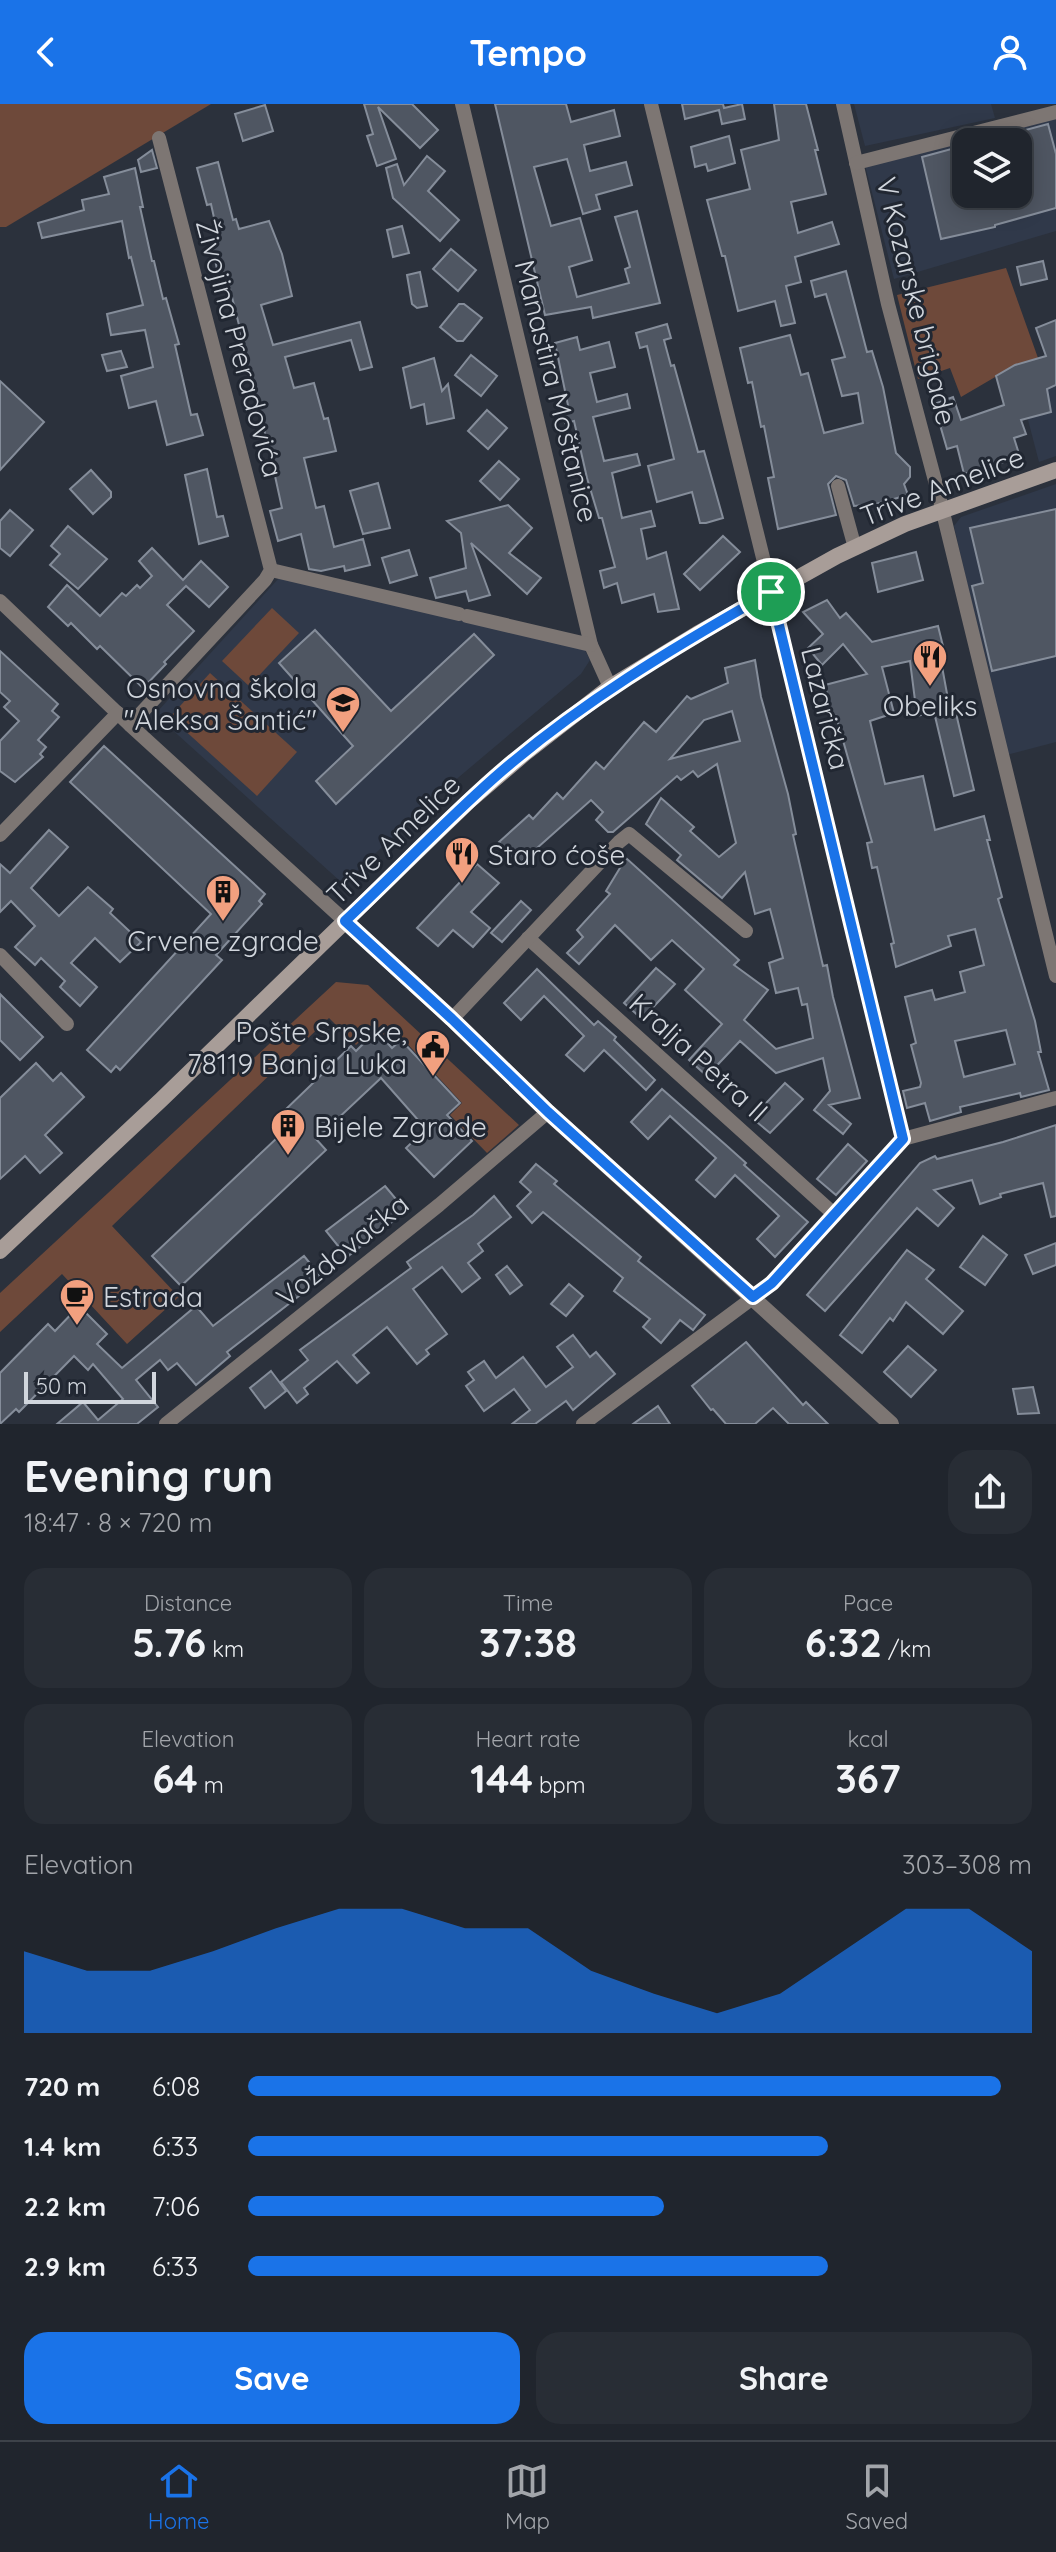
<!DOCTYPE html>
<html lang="en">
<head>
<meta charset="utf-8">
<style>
  :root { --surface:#20252d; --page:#282d35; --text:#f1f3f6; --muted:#a2a5aa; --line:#3d4249; --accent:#1a73e8 }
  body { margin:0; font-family:Quicksand,sans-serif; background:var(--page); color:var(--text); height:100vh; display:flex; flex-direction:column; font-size:30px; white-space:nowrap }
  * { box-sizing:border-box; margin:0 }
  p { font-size:26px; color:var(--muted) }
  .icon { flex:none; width:44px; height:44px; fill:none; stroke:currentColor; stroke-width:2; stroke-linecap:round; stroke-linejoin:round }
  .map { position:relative; height:1320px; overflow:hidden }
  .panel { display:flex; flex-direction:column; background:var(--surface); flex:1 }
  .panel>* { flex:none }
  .tools { position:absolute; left:952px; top:24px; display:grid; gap:16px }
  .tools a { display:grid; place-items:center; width:80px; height:80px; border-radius:16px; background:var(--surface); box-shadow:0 4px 20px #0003,0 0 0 2px var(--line); font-size:40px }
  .scale { position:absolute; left:24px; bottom:20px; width:132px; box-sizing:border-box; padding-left:8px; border:4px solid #d1d6dd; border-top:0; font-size:22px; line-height:28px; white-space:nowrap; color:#d1d6dd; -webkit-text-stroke:6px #212732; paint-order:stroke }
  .pin { position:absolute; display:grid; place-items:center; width:68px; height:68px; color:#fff; margin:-34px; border:4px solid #fff; border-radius:50%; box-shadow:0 2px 8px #0007 }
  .round { display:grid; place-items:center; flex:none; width:84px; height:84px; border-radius:24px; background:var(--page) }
  .overview { display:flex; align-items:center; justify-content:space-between; height:136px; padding:0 24px }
  h1 { font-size:44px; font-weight:700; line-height:60px }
  .figures { display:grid; grid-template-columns:repeat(3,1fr); gap:12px; height:136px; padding:8px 24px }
  .figures div { display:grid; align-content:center; border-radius:20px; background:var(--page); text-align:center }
  .figures b { font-size:40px; font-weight:700 }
  .figures small { font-size:22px; font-weight:400 }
  .figures p { font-size:22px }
  .chart { height:224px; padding:16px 24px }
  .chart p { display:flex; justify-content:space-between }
  .chart svg { width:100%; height:144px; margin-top:8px; fill:var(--accent); opacity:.7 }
  .cta { display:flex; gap:16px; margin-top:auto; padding:16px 24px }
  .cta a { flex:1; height:92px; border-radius:24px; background:var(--accent); color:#fff; font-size:32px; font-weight:700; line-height:92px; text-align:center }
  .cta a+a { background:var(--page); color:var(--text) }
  ul { padding:0 24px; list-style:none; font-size:26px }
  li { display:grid; grid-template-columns:128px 96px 1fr; align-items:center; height:60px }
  li i { height:20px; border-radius:10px; background:var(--accent) }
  header { display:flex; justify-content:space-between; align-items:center; height:104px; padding:0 24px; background:var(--accent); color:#fff; font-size:36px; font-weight:700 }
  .tab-bar { display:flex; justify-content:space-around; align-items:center; height:112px; border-top:2px solid var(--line); background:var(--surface); font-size:22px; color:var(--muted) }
  .tab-bar a { display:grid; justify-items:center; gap:4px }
  .tab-bar .active { color:var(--accent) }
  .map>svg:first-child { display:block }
</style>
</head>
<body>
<header><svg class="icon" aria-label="back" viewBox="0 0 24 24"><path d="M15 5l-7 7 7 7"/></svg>Tempo<svg class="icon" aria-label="person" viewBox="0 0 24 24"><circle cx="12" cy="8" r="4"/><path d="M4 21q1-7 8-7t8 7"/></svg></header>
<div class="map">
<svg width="1056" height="1320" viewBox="0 0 1056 1320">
  <rect width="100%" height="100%" fill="#2b313c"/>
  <g fill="#30394a" fill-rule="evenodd">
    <polygon points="854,0 991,0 995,14 865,42"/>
    <path d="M1056 13V127L894 175 865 61ZM966 38H1018V90H966Z"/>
    <polygon points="1056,248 1056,352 1039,358 1014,262"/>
    <polygon points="1056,380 1056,638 1006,651 954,422 961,413"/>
    <polygon points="279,474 570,540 585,546 590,556 581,570 427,700 354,770 340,777 158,613 157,608"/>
  </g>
  <g fill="#6e493a">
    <polygon points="0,0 211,0 6,123 0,123"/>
    <polygon points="1006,164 1038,254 1014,262 961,293 950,264 918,275 897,191"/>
    <polygon points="272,504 299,529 249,582 222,557"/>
    <polygon points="210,569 297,648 257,692 170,613"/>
    <polygon points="336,878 368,881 519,1021 487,1049 450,1011 462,999 401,933 392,940 382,929 374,936 368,930 356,941 329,914 112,1122 179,1193 127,1240 62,1170 0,1228 0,1189"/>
  </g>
  <g fill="#4f5662" stroke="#858d9a" stroke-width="2" fill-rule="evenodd">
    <polygon points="364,0 412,0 438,26 420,44 378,3 396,55 377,62 367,32 373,30"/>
    <polygon points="495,0 566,0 571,18 614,6 620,32 584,41 590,67 626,58 632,81 596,91 600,105 583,110 567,55 534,63 551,122 580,114 592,156 569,163 577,193 629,179 625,165 630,163 615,113 637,107 660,199 593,214 591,203 545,211"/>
    <polygon points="682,0 723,0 724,4 742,0 745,15 722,20 719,6 685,15"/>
    <polygon points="774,0 806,0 818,46 815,46 826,90 791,98 798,129 832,118 839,140 795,153 801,178 786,182 795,219 781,222 775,197 738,207 725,152 722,152 707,96 750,85 741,46 779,36"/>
    <polygon points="265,1 273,27 243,37 235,10"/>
    <polygon points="1048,20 1056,50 1056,104 995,121 995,123 941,135 922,53 966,41 966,90 1018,90 1018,28"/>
    <polygon points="729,32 735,59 708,67 706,60 695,63 691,43"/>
    <polygon points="152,46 157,64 141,68 138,56"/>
    <polygon points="427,52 445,67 428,87 459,116 440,137 393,94 386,64 397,60 404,81"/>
    <polygon points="218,58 233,116 236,115 239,125 269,117 282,150 292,192 261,201 273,241 360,218 372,263 360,266 351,236 285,253 294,284 314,279 324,315 328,314 336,347 304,354 316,404 324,402 334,443 363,435 370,461 345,467 344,462 321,467 309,465 301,430 278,437 270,407 282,404 268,340 245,258 248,257 230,185 222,187 210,134 218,132 211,100 207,101 197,64"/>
    <polygon points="135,64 143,103 140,103 152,157 154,157 163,195 166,194 179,240 175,241 191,311 197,310 203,331 167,341 156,297 129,304 121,272 153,263 145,226 111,231 107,210 143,201 131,153 129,154 122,117 42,134 38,119 84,106 82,96 109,90 104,73"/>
    <polygon points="402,122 409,149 393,153 387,126"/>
    <polygon points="451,145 476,166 458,187 433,165"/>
    <polygon points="1043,157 1047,175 1021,181 1017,163"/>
    <polygon points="846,167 867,248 872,247 883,283 896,349 910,363 910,373 904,380 908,391 876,400 854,402 846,376 836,372 828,380 836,411 778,425 768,374 774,373 764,322 761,323 752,278 748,279 740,244 790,231 801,271 808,269 824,329 863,319 858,289 842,292 832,256 845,253 826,190 815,193 811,177"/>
    <polygon points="420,168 427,202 417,204 412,200 407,171"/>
    <polygon points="459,200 464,200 482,214 463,237 457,237 440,223"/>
    <polygon points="1056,216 1056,281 1047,285 1051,308 1021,316 1026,330 1014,334 1020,353 964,370 957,342 947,345 934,300 953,293 961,316 1004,301 996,272 1015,261 1046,252 1036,224"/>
    <polygon points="667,220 671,234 664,236 671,262 674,261 698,348 704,347 723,414 706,419 700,419 692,388 657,398 648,362 674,355 647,242 640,244 636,229"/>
    <polygon points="577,233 580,246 609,238 615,263 590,269 597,298 627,290 630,304 593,313 604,357 637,350 640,361 612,369 622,414 651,407 655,422 641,425 647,455 666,448 679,505 658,508 654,490 622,499 617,479 604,484 600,467 615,463 602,414 599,414 587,374 574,317 565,319 562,308 569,306 555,239"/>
    <polygon points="121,247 127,263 107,267 102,251"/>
    <polygon points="471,251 497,272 481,292 455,271"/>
    <polygon points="434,254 442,287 448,280 454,314 427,320 424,300 411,304 403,264"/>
    <polygon points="0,277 44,318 0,366"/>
    <polygon points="487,306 507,324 488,345 468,327"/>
    <polygon points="499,357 519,375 500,396 480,377"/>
    <polygon points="207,365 217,413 223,412 228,432 199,440 185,371"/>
    <polygon points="91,366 111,388 111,393 93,410 70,385"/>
    <polygon points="378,379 390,424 363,430 350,387"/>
    <polygon points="508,401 532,424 509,449 541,474 527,490 471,439 490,491 469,497 466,487 436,494 430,474 466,464 461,429 447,417"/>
    <polygon points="1056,405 1056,552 992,567 972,482 983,479 970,424"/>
    <polygon points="10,406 33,426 10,452 0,444 0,417"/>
    <polygon points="68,422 107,455 78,485 50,461 60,450 51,442"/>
    <polygon points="723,432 740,448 700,486 684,470"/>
    <polygon points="152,444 183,476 201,457 228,483 209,503 186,482 167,501 194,527 164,558 166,560 143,584 100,542 97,545 71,519 68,522 48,503 67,481 100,512 122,489 126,492 137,481 140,484 152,472 139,457"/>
    <polygon points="409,446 417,471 390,479 382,454"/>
    <polygon points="916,448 923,476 878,488 872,459"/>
    <path d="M827 496 840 514 846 509 872 538 938 522 943 542 941 557 950 606 955 605 974 686 954 692 934 608 917 612 910 557 882 563 894 609 870 617 885 680 923 672 935 726 984 712 990 736H987L1002 793 998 795 1035 917 1041 948H1038L1049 986 1021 993 1020 989 960 1003 961 1008 930 1017 925 999 907 1004 903 987 920 983 921 979 911 941 916 939 905 893 932 886 935 896 965 888 960 868 984 861 975 825 948 832 951 842 896 863 891 840 894 839 877 763 872 764 867 739 872 738 836 612 832 613 825 581 867 570 843 540 822 561 808 544 823 530 803 508ZM1006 926 1015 960 964 973 955 937Z"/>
    <polygon points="315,526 391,607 474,530 494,551 336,700 316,677 353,642 279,559"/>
    <polygon points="0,547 58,600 52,607 59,613 38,636 46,643 40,650 43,653 15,678 0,667 0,637 19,617 4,603 10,597 0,588"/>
    <path d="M755 556 761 593 788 690 796 730 793 731 823 862 827 861 833 893 860 994 829 1001 851 1020 843 1030 814 1006 830 987 823 954 776 969 740 937 707 972 689 956 722 920 685 886 704 865 672 836 651 856 615 821 579 860 567 849 583 833 577 826 610 790 606 787 626 754 739 856 734 861 768 886 744 916 776 945 813 934 807 900 802 901 798 884 776 889 769 859 783 854 770 805 755 810 745 768 722 794 677 756 681 751 646 720 661 694 694 723 690 727 719 753 736 739 717 660 698 673 693 667 681 676 677 672 613 728H608L596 716 603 708 591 696 519 760 499 738 529 711 533 715 557 689 563 695 596 658 604 665 644 618 656 628 687 592 691 595 728 579 725 564ZM732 607 740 637 670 655 704 616Z"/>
    <polygon points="104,642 265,790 259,797 262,800 216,851 222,856 120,966 116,962 111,968 87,946 211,810 70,678"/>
    <polygon points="49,726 68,743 31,784 59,812 88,783 113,805 110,809 141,838 120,858 95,834 71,859 97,883 80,902 60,883 65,877 41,854 35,861 15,843 35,822 11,797 0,808 0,760 10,769"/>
    <polygon points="477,760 499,779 471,808 490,824 473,843 453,826 438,842 417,824"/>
    <polygon points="521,797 531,806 502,838 491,829"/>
    <polygon points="656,864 675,880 642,915 624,899"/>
    <polygon points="537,865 594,921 598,917 616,933 614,936 655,976 646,986 604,946 584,967 566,951 584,932 544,892 521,916 504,899"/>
    <polygon points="0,890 43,933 20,956 0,936"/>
    <polygon points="381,932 392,944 401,936 460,999 447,1011 472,1037 434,1073 406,1044 426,1025 381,974 316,1035 326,1046 181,1182 152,1152 294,1018 284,1007 311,981 351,942 356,947 369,934 374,940"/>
    <polygon points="36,959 53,977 61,969 84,993 45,1031 62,1049 40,1069 25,1052 0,1075 0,994"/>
    <polygon points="785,979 803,995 770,1029 752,1014"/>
    <polygon points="662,985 727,1042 746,1059 744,1061 808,1118 775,1153 757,1135 779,1112 735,1071 715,1093 696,1076 716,1054 670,1012 648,1035 631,1018"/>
    <polygon points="1056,1021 1056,1112 1051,1113 1043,1079 1000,1090 1001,1093 980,1100 972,1076 934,1086 954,1104 938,1122 917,1104 825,1207 807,1191 920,1059 935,1052 937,1055 1003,1038"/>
    <polygon points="848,1040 867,1057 836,1091 817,1075"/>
    <polygon points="536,1060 557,1077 554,1080 641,1153 638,1157 705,1211 693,1226 680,1216 661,1239 643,1223 650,1215 614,1187 623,1174 543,1108 532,1119 517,1102 531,1088 520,1078"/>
    <polygon points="385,1082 406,1107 347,1153 326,1127"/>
    <polygon points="494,1092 511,1113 478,1140 483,1147 468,1159 480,1174 462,1188 442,1163 413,1185 447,1230 426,1246 429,1250 417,1260 387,1223 353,1251 369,1269 357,1279 337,1257 304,1284 308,1290 297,1299 281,1278 308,1256 300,1246 411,1164 407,1158 473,1111"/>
    <polygon points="983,1132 1007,1151 985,1181 960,1163"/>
    <polygon points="1056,1139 1056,1161 1033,1170 1025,1151"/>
    <polygon points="907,1146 934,1166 926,1175 963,1207 943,1230 906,1198 893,1217 890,1214 862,1249 840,1231"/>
    <polygon points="304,1152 322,1174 227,1248 230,1252 196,1281 177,1259 168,1266 160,1256 136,1276 158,1303 137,1320 57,1320 83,1298 98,1316 123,1295 93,1260 88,1266 74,1252 19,1308 16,1305 0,1320 0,1269 48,1220 55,1227 79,1202 107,1230 97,1240 122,1264 196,1202 213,1222"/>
    <polygon points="507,1162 522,1181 510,1190 496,1171"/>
    <polygon points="569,1180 583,1192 566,1212 551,1200"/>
    <polygon points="573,1231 590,1253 596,1248 615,1270 573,1306 566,1297 535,1320 512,1320 530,1306 514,1285 484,1307 466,1282 474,1276 468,1268 484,1257 496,1274 523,1253 546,1283 573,1263 557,1243"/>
    <polygon points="746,1238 803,1301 806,1298 828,1320 789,1320 773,1304 755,1320 726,1320 713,1305 711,1306 692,1282"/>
    <polygon points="908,1242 936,1266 911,1293 884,1268"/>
    <polygon points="271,1267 286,1287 265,1304 250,1284"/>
    <polygon points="1033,1283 1039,1309 1018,1310 1013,1285"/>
    <polygon points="658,1302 670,1320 633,1320"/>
  </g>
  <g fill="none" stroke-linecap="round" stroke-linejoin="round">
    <g stroke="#7d7673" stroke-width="14">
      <polyline points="462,0 591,541 610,583"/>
      <polyline points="651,0 767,470 903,1035"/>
      <polyline points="843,0 888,200 938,388 1056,872"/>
      <polyline points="856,59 1056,8"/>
      <polyline points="838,382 855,444"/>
      <polyline points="271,466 459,510"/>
      <polyline points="0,497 130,621 345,817"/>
      <polyline points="467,512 591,541"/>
      <polyline points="130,621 265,476 271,466 159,34"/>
      <polyline points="0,731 118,609"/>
      <polyline points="528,834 835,1111"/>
      <polyline points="0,851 67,920"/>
      <polyline points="452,915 619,738 629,730 746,827"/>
      <polyline points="903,1035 1056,994"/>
      <polyline points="166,1320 439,1101 548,1008"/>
      <polyline points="583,1320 766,1184 903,1035"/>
    </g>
    <polyline stroke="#7d7673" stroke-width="16" points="345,817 452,915 548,1008 891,1320"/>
    <polyline stroke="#a89d98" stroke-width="16" points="0,1147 162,995 468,698 524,650 610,583 697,530 837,452 905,420 1056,366"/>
  </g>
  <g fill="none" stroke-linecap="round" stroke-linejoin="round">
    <defs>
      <path id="route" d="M771 488 903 1035 772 1179 753 1193 548 1008 452 915 345 817C395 770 442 720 494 674 578 600 674 543 771 488Z"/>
    </defs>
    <use href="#route" stroke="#fff" stroke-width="16"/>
    <use href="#route" stroke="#1a73e8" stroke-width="10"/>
  </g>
  <defs>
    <symbol id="restaurant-pin" viewBox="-11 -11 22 30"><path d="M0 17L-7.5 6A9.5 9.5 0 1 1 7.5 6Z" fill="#f2a07f" stroke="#212732"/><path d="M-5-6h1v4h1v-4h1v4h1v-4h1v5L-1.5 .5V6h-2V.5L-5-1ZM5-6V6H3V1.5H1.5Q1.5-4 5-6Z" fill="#111"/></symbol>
    <symbol id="school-pin" viewBox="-11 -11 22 30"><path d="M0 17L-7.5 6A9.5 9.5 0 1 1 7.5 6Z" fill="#f2a07f" stroke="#212732"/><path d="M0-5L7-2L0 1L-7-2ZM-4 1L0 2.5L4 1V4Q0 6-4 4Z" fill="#111"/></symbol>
    <symbol id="building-pin" viewBox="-11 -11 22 30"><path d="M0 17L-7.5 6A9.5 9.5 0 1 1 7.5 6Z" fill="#f2a07f" stroke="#212732"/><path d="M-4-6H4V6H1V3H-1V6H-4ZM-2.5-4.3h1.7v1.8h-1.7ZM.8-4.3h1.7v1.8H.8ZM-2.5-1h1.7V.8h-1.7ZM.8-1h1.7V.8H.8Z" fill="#111"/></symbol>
    <symbol id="civic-pin" viewBox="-11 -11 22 30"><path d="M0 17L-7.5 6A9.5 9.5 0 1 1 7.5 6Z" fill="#f2a07f" stroke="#212732"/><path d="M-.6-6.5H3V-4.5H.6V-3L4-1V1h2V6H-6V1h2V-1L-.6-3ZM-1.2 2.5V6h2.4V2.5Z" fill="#111"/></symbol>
    <symbol id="cafe-pin" viewBox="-11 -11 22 30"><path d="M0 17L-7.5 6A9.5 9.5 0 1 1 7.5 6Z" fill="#f2a07f" stroke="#212732"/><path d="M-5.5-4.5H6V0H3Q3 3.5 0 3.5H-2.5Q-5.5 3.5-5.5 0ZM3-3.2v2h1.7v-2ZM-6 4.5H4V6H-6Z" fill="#111"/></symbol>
  </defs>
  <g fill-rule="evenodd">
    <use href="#restaurant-pin" x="910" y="533" width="40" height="54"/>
    <use href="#school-pin" x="323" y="579" width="40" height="54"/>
    <use href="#restaurant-pin" x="442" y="730" width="40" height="54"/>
    <use href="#building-pin" x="203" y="768" width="40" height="54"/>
    <use href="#civic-pin" x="413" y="923" width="40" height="54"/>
    <use href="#building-pin" x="268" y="1002" width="40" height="54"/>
    <use href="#cafe-pin" x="57" y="1172" width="40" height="54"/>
  </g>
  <g text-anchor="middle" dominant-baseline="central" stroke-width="6" stroke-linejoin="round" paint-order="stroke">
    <g font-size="28" fill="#d1d6dd" stroke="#212732">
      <text transform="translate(917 197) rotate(76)">V Kozarske brigade</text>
      <text transform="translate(240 244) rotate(75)">Živojina Preradovića</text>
      <text transform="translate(557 287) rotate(76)">Manastira Moštanice</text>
      <text transform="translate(942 382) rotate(-21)">Trive Amelice</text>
      <text transform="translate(826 604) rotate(76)">Lazarička</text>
      <text transform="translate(393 735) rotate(-44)">Trive Amelice</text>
      <text transform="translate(699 953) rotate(42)">Kralja Petra II</text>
      <text transform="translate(342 1146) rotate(-39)">Voždovačka</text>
    </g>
    <g font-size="28" fill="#d1d6dd" stroke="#212732" text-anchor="start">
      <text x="317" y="583" text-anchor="end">Osnovna škola<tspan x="317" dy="32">"Aleksa Šantić"</tspan></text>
      <text x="930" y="601" text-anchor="middle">Obeliks</text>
      <text x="488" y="750">Staro ćoše</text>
      <text x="223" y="836" text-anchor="middle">Crvene zgrade</text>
      <text x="407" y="927" text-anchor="end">Pošte Srpske,<tspan x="407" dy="32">78119 Banja Luka</tspan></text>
      <text x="314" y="1022">Bijele Zgrade</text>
      <text x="103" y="1192">Estrada</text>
    </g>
  </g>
</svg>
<div class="tools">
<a><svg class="icon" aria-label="layers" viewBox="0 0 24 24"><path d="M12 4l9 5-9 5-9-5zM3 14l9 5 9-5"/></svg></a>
</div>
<div class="scale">50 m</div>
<div class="pin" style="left:771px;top:488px;background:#1e9e55"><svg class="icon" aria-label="arrive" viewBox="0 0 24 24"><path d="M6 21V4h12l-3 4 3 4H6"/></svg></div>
</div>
<section class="panel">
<div class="overview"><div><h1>Evening run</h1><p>18:47 · 8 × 720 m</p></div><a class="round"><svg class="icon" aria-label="share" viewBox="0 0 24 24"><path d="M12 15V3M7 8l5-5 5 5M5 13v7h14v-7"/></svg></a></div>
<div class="figures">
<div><p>Distance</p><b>5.76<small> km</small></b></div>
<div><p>Time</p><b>37:38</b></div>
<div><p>Pace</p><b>6:32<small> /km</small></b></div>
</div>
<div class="figures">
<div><p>Elevation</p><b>64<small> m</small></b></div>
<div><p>Heart rate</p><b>144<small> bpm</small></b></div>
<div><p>kcal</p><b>367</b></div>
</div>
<div class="chart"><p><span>Elevation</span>303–308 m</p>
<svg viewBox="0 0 160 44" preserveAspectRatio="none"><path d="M0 44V19L10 25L20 25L30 19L40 12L50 6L60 6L70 12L80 12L90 25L100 32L110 38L120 32L130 19L140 6L150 6L160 19V44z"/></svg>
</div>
<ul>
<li><b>720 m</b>6:08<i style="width:96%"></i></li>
<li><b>1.4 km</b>6:33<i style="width:74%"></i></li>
<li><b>2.2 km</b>7:06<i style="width:53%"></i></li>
<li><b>2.9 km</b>6:33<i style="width:74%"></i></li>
</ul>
<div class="cta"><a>Save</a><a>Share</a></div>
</section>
<nav class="tab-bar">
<a class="active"><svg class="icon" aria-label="home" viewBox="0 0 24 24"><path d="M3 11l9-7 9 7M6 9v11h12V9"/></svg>Home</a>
<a><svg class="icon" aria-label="map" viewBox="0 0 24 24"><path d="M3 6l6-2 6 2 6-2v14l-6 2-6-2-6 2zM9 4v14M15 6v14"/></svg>Map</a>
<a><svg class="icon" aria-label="saved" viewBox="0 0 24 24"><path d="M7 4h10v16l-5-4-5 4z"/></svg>Saved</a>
</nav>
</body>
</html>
